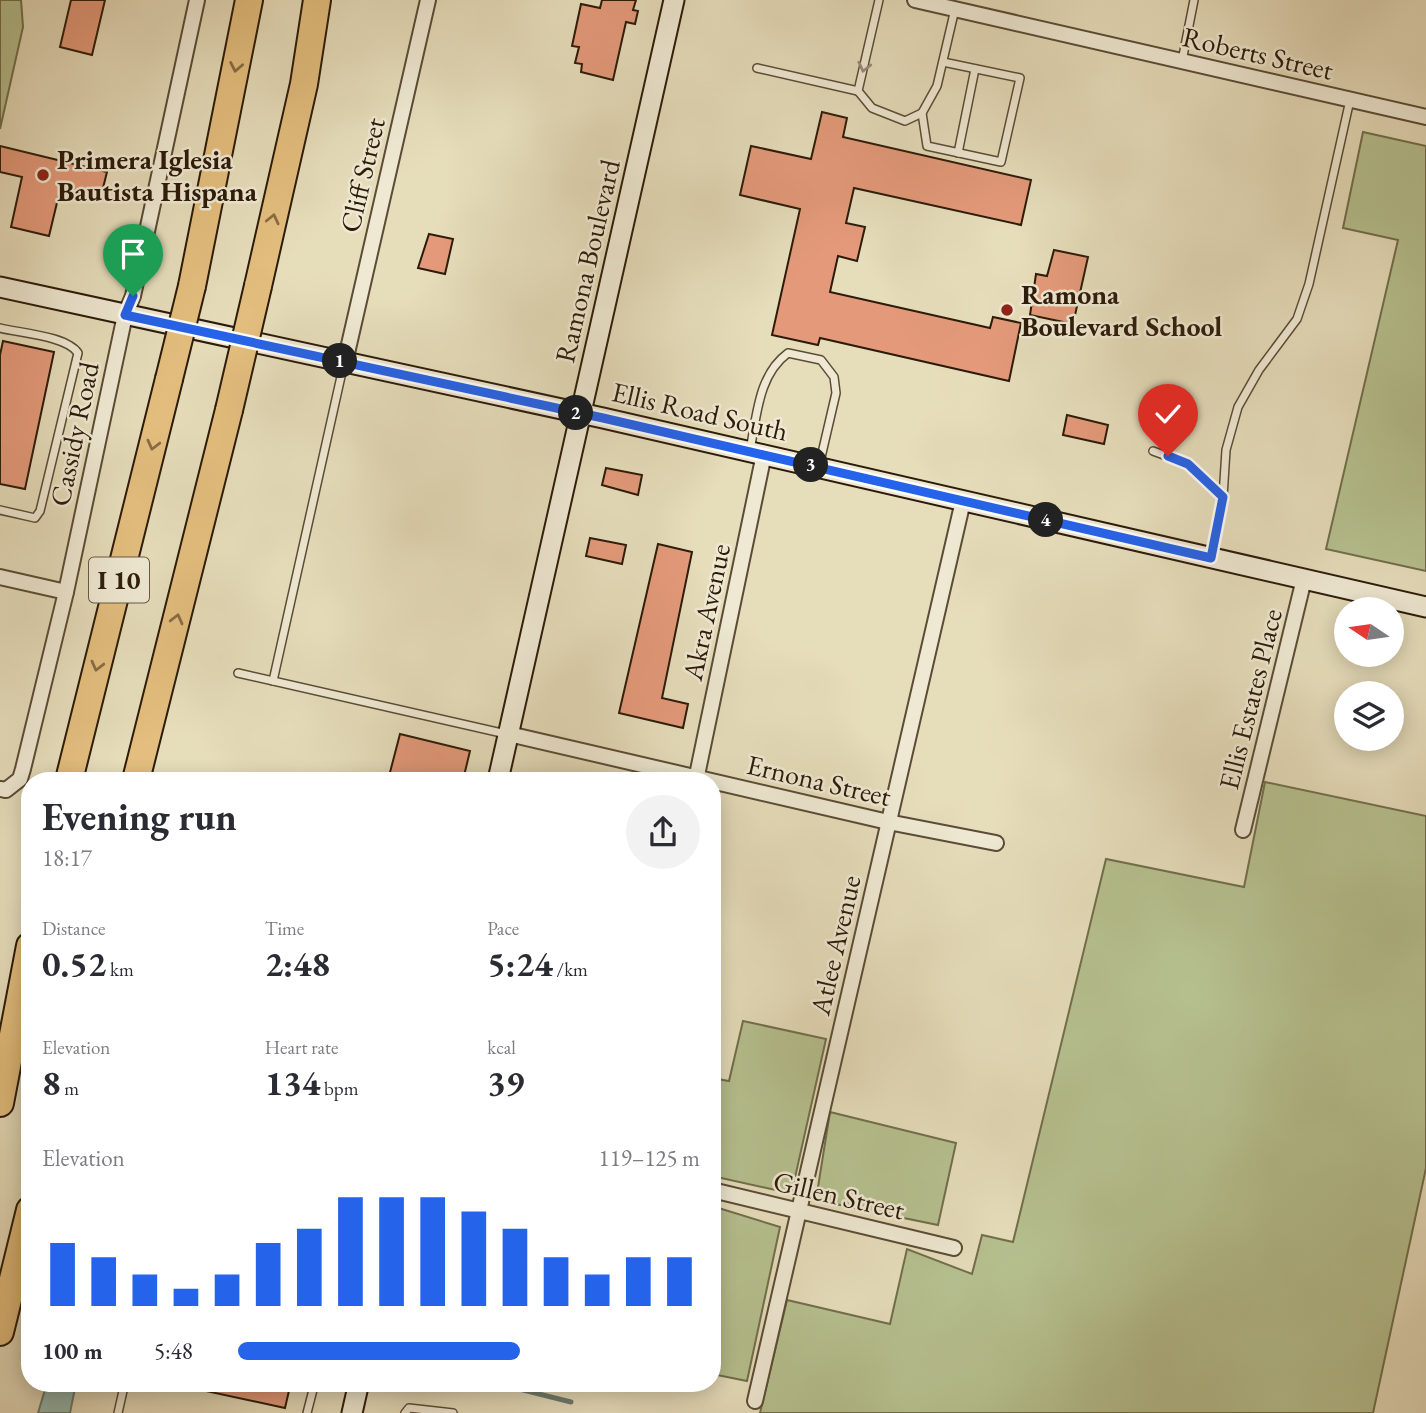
<!DOCTYPE html>
<html lang="en">
<head>
<meta charset="utf-8">
<style>
  :root { --surface:#fff; --page:#f2f2f3; --text:#2b2b33; --muted:#7c7c81; --accent:#2563eb }
  body { margin:0; font-family:"EB Garamond",serif; background:var(--page); color:var(--text); height:100vh; display:flex; flex-direction:column; font-size:26px; white-space:nowrap }
  * { box-sizing:border-box; margin:0 }
  p { font-size:23px; color:var(--muted) }
  .icon { flex:none; width:38px; height:38px; fill:none; stroke:currentColor; stroke-width:2; stroke-linecap:round; stroke-linejoin:round }
  .map { position:relative; flex:1; overflow:hidden }
  .sheet { position:absolute; left:21px; top:772px; width:700px; height:620px; display:flex; flex-direction:column; background:var(--surface); border-radius:28px; box-shadow:0 4px 18px #0003 }
  .sheet>* { flex:none }
  .needle { width:46px; rotate:283deg }
  .controls { position:absolute; left:1334px; top:597px; display:grid; gap:14px }
  .controls a { display:grid; place-items:center; width:70px; height:70px; border-radius:50%; background:var(--surface); box-shadow:0 4px 18px #0003; font-size:35px }
  .pin { position:absolute; display:grid; place-items:center; width:60px; height:60px; color:#fff; margin:-72px -30px; border-radius:50% 50% 50% 0; rotate:-45deg; box-shadow:0 0 7px #0007 }
  .pin .icon { rotate:45deg }
  .km { position:absolute; width:35px; height:35px; margin:-18px; border-radius:50%; background:#222; color:#fff; font-size:19px; line-height:35px; text-align:center }
  .round { display:grid; place-items:center; flex:none; width:74px; height:74px; border-radius:37px; background:var(--page) }
  .headline { display:flex; align-items:center; justify-content:space-between; height:119px; padding:0 21px }
  h1 { font-size:38px; font-weight:700; line-height:52px }
  .stats { display:grid; grid-template-columns:repeat(3,1fr); gap:10px; height:119px; padding:7px 21px }
  .stats div { display:grid; align-content:center }
  .stats b { font-size:35px; font-weight:700 }
  .stats small { font-size:19px; font-weight:400 }
  .stats p { font-size:19px }
  .chart { height:196px; padding:14px 21px }
  .chart p { display:flex; justify-content:space-between }
  .chart svg { width:100%; height:126px; margin-top:7px; stroke:var(--accent); stroke-width:6 }
  ul { padding:0 21px; list-style:none; font-size:23px }
  li { display:grid; grid-template-columns:112px 84px 1fr; align-items:center; height:52px }
  li i { height:18px; border-radius:9px; background:var(--accent) }
  .map>svg:first-child { display:block }
</style>
</head>
<body>
<div class="map">
<svg width="1426" height="1413" viewBox="0 0 1426 1413">
  <rect width="100%" height="100%" fill="#e6ddbb"/>
  <filter id="stains"><feTurbulence type="fractalNoise" baseFrequency=".00286" numOctaves="4"/><feColorMatrix values="0 0 0 0 .2 0 0 0 0 .09 0 0 0 0 .02 0 0 0 .5 -.17"/></filter>
  <radialGradient id="worn" r=".72"><stop offset=".6" stop-color="#630" stop-opacity="0"/><stop offset="1" stop-color="#630" stop-opacity=".3"/></radialGradient>
  <g fill="#b6c08f" stroke="#716e4c" stroke-width="2">
    <polygon points="0,0 21,0 23,27 0,129"/>
    <polygon points="1363,132 1426,146 1426,571 1326,549 1398,240 1343,228"/>
    <polygon points="1265,782 1426,816 1426,1168 1373,1413 760,1413 787,1300 890,1324 907,1249 972,1274 982,1235 1013,1242 1106,859 1244,887"/>
    <polygon points="743,1021 826,1039 792,1191 789,1193 712,1176 712,1078 729,1081"/>
    <polygon points="830,1112 956,1143 938,1225 826,1202 818,1187"/>
    <polygon points="712,1206 780,1227 747,1381 712,1374"/>
  </g>
  <polygon fill="#96bbb2" stroke="#6c7b6f" stroke-width="2" points="47,1383 76,1383 70,1413 38,1413"/>
  <g fill="none" stroke-linecap="round" stroke-linejoin="round">
    <polyline stroke="#6c7b6f" stroke-width="5" points="491,1382 571,1402"/>
  </g>
  <g fill="#e49a7a" stroke="#2c1b0a" stroke-width="2">
    <polygon points="71,0 105,0 92,55 60,47"/>
    <polygon points="602,0 636,0 633,10 638,11 635,24 626,22 613,80 581,72 582,64 575,63 579,47 572,46 581,4 600,8"/>
    <polygon points="822,112 847,118 843,137 1031,180 1021,225 854,188 846,223 865,227 857,261 838,256 830,292 990,328 993,317 1021,323 1009,381 820,338 818,345 772,335 800,209 740,195 751,146 811,159"/>
    <polygon points="0,146 107,172 101,196 61,186 49,236 11,227 22,177 0,172"/>
    <polygon points="429,234 453,239 445,274 418,268"/>
    <polygon points="1054,250 1088,257 1073,324 1030,315 1036,274 1047,276"/>
    <polygon points="3,341 54,352 25,489 0,484 0,355"/>
    <polygon points="1067,415 1108,425 1104,444 1063,435"/>
    <polygon points="606,468 642,475 638,495 602,485"/>
    <polygon points="590,538 626,545 622,564 586,556"/>
    <polygon points="658,544 692,552 662,698 688,704 683,728 619,713"/>
    <polygon points="400,734 470,751 463,780 388,780"/>
    <polygon points="193,1382 291,1382 285,1408 192,1388"/>
  </g>
  <g fill="none" stroke-linecap="round" stroke-linejoin="round">
    <defs>
      <g id="lane">
        <polyline points="879,0 858,91 872,108 905,121 922,113 937,86 955,9"/>
        <polyline points="1182,61 1194,0"/>
        <polyline points="757,68 858,91"/>
        <polyline points="922,113 927,146 1001,162 1020,78 943,62"/>
        <polyline points="958,153 975,69"/>
        <path d="M0 328C20 333 67 336 78 353L40 511 35 518 0 510"/>
        <path d="M750 450C757 416 758 375 788 353L821 360 834 377 836 393 819 466"/>
        <polyline points="1153,451 1188,464 1223,497"/>
        <polyline points="1211,557 1223,497 1226,450 1238,407 1259,370 1297,319 1309,284 1350,100"/>
        <polyline points="238,673 506,734"/>
        <polyline points="273,681 344,363"/>
        <polyline points="118,1413 125,1382"/>
        <polyline points="307,1413 315,1382"/>
        <polyline points="405,1413 409,1408 453,1413"/>
      </g>
      <g id="street">
        <polyline points="915,0 1426,117"/>
        <polyline points="345,362 428,0"/>
        <polyline points="0,577 66,592"/>
        <polyline points="509,734 888,822 996,843"/>
        <polyline points="696,780 764,454"/>
        <polyline points="0,789 6,790 20,779 23,769 66,592 125,315 133,296 197,0"/>
        <polyline points="1243,830 1304,579"/>
        <polyline points="712,1190 954,1248"/>
        <polyline points="755,1401 963,501"/>
      </g>
      <g id="secondary">
        <polyline points="0,287 603,418 1426,607"/>
        <polyline points="498,780 674,0"/>
        <polyline points="352,1413 359,1382"/>
      </g>
      <g id="highway">
        <polyline points="192,286 249,0"/>
        <polyline points="258,286 304,84 317,0"/>
        <polyline points="69,780 169,379"/>
        <polyline points="136,780 229,410"/>
        <polyline points="0,1103 30,946"/>
        <polyline points="0,1332 30,1210"/>
      </g>
    </defs>
    <use href="#lane" stroke="#5a4c36" stroke-width="10"/>
    <use href="#street" stroke="#5a4c36" stroke-width="18"/>
    <use href="#secondary" stroke="#2c1b0a" stroke-width="23"/>
    <use href="#highway" stroke="#2c1b0a" stroke-width="30"/>
    <use href="#lane" stroke="#efe9d3" stroke-width="7"/>
    <use href="#street" stroke="#efe9d3" stroke-width="14"/>
    <use href="#secondary" stroke="#efe9d3" stroke-width="19"/>
    <use href="#highway" stroke="#e3be7e" stroke-width="26"/>
    <defs>
      <g id="highway-bridge">
        <polyline points="169,379 192,286"/>
        <polyline points="229,410 258,286"/>
      </g>
    </defs>
    <use href="#highway-bridge" stroke="#2c1b0a" stroke-width="30" stroke-linecap="butt"/>
    <use href="#highway-bridge" stroke="#e3be7e" stroke-width="26"/>
  </g>
  <defs><path id="oneway-chevron" d="M-2-3.5L2.5 0L-2 3.5" fill="none" stroke-width="1.6" stroke-linecap="round" stroke-linejoin="round" transform="scale(1.75)"/></defs>
  <g stroke="#886c44">
    <use href="#oneway-chevron" transform="translate(236 67) rotate(101)"/>
    <use href="#oneway-chevron" transform="translate(273 219) rotate(-77)"/>
    <use href="#oneway-chevron" transform="translate(153 445) rotate(104)"/>
    <use href="#oneway-chevron" transform="translate(177 619) rotate(-76)"/>
    <use href="#oneway-chevron" transform="translate(97 666) rotate(104)"/>
  </g>
  <use stroke="#978c79" href="#oneway-chevron" transform="translate(864 67) rotate(103)"/>
  <g fill="none" stroke-linecap="round" stroke-linejoin="round">
    <defs>
      <polyline id="route" points="133,296 125,315 603,418 1211,558 1223,497 1188,464 1168,456"/>
    </defs>
    <use href="#route" stroke="#fff" stroke-width="14"/>
    <use href="#route" stroke="#2563eb" stroke-width="9"/>
  </g>
  <g fill="#8f2418" stroke="#efe9d3" stroke-width="2.5">
    <circle cx="43" cy="175" r="7"/>
    <circle cx="1007" cy="310" r="7"/>
  </g>
  <g text-anchor="middle" dominant-baseline="central" stroke-width="5" stroke-linejoin="round" paint-order="stroke">
    <rect fill="#efe9d3" stroke="#665946" stroke-width="2" x="89" y="557.5" width="60" height="45" rx="5"/>
    <g font-size="26" font-weight="bold" fill="#2c1b0a">
      <text x="119" y="580">I 10</text>
    </g>
    <g font-size="28" fill="#2c1b0a" stroke="#efe9d3">
      <text transform="translate(1258 53) rotate(13)">Roberts Street</text>
      <text transform="translate(362 175) rotate(-77)">Cliff Street</text>
      <text transform="translate(587 261) rotate(-77)">Ramona Boulevard</text>
      <text transform="translate(700 411) rotate(13)">Ellis Road South</text>
      <text transform="translate(74 434) rotate(-78)">Cassidy Road</text>
      <text transform="translate(706 612) rotate(-78)">Akra Avenue</text>
      <text transform="translate(1250 699) rotate(-76)">Ellis Estates Place</text>
      <text transform="translate(819 780) rotate(13)">Ernona Street</text>
      <text transform="translate(835 945) rotate(-77)">Atlee Avenue</text>
      <text transform="translate(839 1195) rotate(13)">Gillen Street</text>
    </g>
    <g font-size="28" font-weight="bold" fill="#2c1b0a" stroke="#efe9d3" text-anchor="start">
      <text x="57" y="159">Primera Iglesia<tspan x="57" dy="32">Bautista Hispana</tspan></text>
      <text x="1021" y="294">Ramona<tspan x="1021" dy="32">Boulevard School</tspan></text>
    </g>
  </g>
  <rect width="100%" height="100%" filter="url(#stains)"/>
  <rect width="100%" height="100%" fill="url(#worn)"/>
</svg>
<div class="controls">
<a><svg class="needle" viewBox="-14 -14 28 28"><path d="M0-13l5 13h-10z" fill="#e53935"/><path d="M0 13l5-13h-10z" fill="#7c7c81"/></svg></a>
<a><svg class="icon" aria-label="layers" viewBox="0 0 24 24"><path d="M12 4l9 5-9 5-9-5zM3 14l9 5 9-5"/></svg></a>
</div>
<div class="pin" style="left:133px;top:296px;background:#1e9e55"><svg class="icon" aria-label="arrive" viewBox="0 0 24 24"><path d="M6 21V4h12l-3 4 3 4H6"/></svg></div>
<div class="pin" style="left:1168px;top:456px;background:#d93025"><svg class="icon" aria-label="check" viewBox="0 0 24 24"><path d="M5 12l5 5 9-10"/></svg></div>
<b class="km" style="left:340px;top:361px">1</b>
<b class="km" style="left:576px;top:413px">2</b>
<b class="km" style="left:811px;top:465px">3</b>
<b class="km" style="left:1046px;top:520px">4</b>
<section class="sheet">
<div class="headline"><div><h1>Evening run</h1><p>18:17</p></div><a class="round"><svg class="icon" aria-label="share" viewBox="0 0 24 24"><path d="M12 15V3M7 8l5-5 5 5M5 13v7h14v-7"/></svg></a></div>
<div class="stats">
<div><p>Distance</p><b>0.52<small> km</small></b></div>
<div><p>Time</p><b>2:48</b></div>
<div><p>Pace</p><b>5:24<small> /km</small></b></div>
</div>
<div class="stats">
<div><p>Elevation</p><b>8<small> m</small></b></div>
<div><p>Heart rate</p><b>134<small> bpm</small></b></div>
<div><p>kcal</p><b>39</b></div>
</div>
<div class="chart"><p><span>Elevation</span>119–125 m</p>
<svg viewBox="0 0 160 44" preserveAspectRatio="none"><path d="M5 44V22M15 44V27M25 44V33M35 44V38M45 44V33M55 44V22M65 44V17M75 44V6M85 44V6M95 44V6M105 44V11M115 44V17M125 44V27M135 44V33M145 44V27M155 44V27"/></svg>
</div>
<ul>
<li><b>100 m</b>5:48<i style="width:61%"></i></li>
</ul>
</section>
</div>
</body>
</html>
